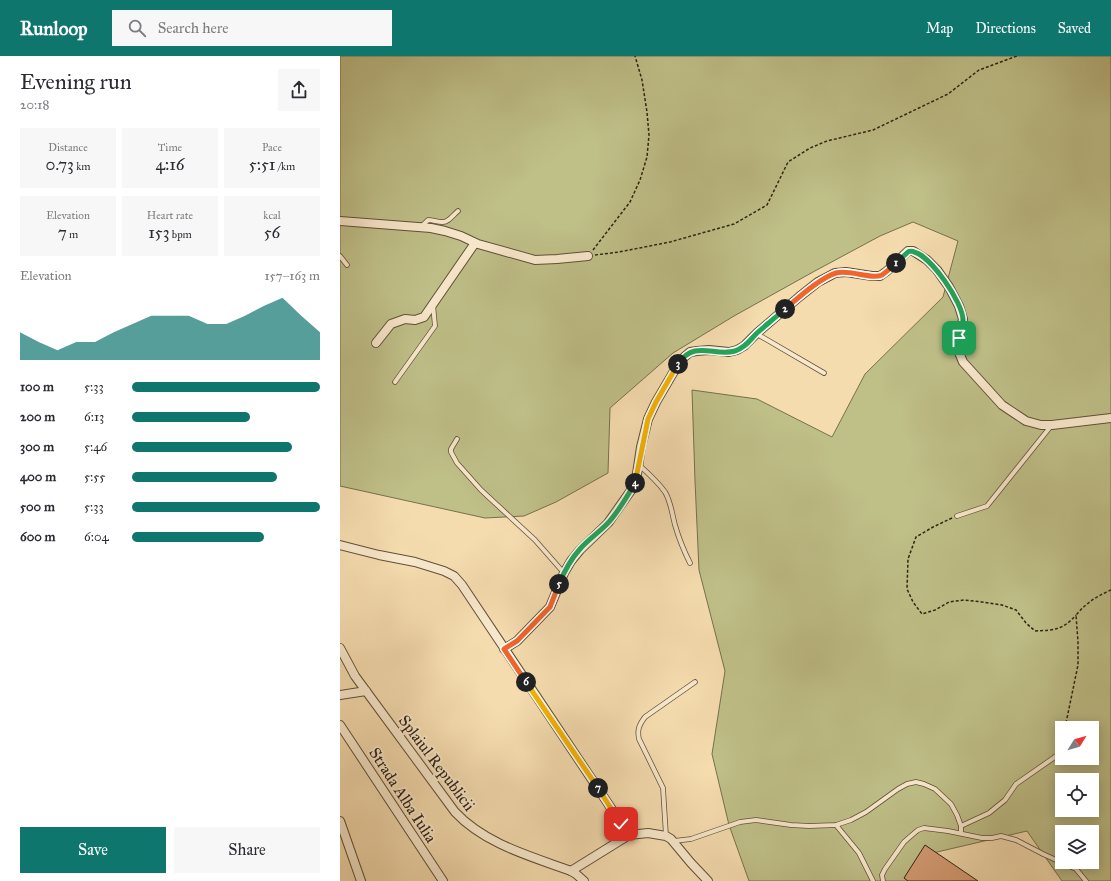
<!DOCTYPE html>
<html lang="en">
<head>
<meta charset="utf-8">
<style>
  :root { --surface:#fff; --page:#f7f7f7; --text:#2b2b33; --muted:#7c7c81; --accent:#0f766e }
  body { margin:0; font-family:"IM FELL Great Primer",serif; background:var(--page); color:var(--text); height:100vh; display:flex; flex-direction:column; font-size:15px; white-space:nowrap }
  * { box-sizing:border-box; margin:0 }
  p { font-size:13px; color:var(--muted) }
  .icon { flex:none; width:22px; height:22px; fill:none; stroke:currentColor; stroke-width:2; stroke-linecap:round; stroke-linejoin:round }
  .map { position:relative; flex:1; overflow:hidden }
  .details { display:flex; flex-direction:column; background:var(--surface); width:340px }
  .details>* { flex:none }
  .needle { width:26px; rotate:53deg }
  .buttons { position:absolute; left:715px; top:665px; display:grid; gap:8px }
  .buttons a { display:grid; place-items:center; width:44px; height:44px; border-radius:0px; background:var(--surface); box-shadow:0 2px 10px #0003; font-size:20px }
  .pin { position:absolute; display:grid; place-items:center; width:34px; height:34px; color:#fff; margin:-17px; border-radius:8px; box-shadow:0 2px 6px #0006 }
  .km { position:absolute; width:20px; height:20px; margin:-10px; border-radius:50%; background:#222; color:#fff; font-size:11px; line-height:20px; text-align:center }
  .round { display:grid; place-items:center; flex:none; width:42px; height:42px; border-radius:0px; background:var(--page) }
  .summary { display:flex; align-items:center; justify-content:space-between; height:68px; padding:0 20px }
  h1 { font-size:22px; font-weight:600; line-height:30px }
  .stats { display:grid; grid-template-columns:repeat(3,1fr); gap:6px; height:68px; padding:4px 20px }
  .stats div { display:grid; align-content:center; border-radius:0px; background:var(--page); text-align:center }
  .stats b { font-size:17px; font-weight:600 }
  .stats small { font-size:11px; font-weight:400 }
  .stats p { font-size:11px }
  .chart { height:112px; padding:8px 20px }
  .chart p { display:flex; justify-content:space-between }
  .chart svg { width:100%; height:72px; margin-top:4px; fill:var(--accent); opacity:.7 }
  .primary-button { display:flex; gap:8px; margin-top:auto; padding:8px 20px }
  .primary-button a { flex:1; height:46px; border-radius:0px; background:var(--accent); color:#fff; font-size:16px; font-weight:600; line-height:46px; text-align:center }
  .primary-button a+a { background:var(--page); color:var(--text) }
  ul { padding:0 20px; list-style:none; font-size:13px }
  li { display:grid; grid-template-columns:64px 48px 1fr; align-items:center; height:30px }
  li i { height:10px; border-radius:5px; background:var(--accent) }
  header { display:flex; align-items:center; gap:24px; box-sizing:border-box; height:56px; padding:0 20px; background:var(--accent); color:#fff }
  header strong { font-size:19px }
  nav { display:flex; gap:22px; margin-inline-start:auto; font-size:14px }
  .search { width:280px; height:36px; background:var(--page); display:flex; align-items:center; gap:10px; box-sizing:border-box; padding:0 14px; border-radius:0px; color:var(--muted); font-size:15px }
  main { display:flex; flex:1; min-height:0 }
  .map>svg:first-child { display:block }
</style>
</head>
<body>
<header>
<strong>Runloop</strong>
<div class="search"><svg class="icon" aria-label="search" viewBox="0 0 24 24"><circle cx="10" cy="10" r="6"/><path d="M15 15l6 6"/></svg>Search here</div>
<nav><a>Map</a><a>Directions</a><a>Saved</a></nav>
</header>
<main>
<section class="details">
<div class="summary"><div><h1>Evening run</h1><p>20:18</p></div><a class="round"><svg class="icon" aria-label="share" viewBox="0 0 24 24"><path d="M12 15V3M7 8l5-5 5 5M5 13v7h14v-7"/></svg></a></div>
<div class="stats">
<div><p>Distance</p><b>0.73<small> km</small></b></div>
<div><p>Time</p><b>4:16</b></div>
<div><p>Pace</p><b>5:51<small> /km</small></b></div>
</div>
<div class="stats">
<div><p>Elevation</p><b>7<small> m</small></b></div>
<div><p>Heart rate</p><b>153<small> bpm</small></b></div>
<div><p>kcal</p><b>56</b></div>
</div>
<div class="chart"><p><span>Elevation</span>157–163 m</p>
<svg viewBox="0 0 160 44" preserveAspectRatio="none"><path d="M0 44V27L10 33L20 38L30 33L40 33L50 27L60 22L70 17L80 17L90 17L100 22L110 22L120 17L130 11L140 6L150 17L160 27V44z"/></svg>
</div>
<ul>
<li><b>100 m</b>5:33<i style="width:100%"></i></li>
<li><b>200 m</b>6:13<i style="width:63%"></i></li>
<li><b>300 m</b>5:46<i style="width:85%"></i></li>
<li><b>400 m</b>5:55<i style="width:77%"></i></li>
<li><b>500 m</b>5:33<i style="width:100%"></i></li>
<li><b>600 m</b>6:04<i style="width:70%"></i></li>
</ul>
<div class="primary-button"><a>Save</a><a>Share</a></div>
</section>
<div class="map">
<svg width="771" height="825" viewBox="0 0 771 825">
  <rect width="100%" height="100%" fill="#f5dcaf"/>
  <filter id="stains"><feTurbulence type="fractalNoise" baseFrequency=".005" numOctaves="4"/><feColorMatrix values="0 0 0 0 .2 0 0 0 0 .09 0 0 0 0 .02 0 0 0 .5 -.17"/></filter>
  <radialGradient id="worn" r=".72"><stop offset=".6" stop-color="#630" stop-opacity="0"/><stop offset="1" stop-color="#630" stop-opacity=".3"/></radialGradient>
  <path fill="#bfbf88" stroke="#76704e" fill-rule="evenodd" d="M0 0H771V825H722L687 775 580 800 583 825H409L389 769 372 698 385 615 359 514 355 425 352 334 417 343 492 381 525 318 603 241 618 185 573 166 540 180 473 216 394 260 333 297 270 352 268 417 216 446 184 460 145 462 0 430ZM722 672H752V702H722ZM722 724H752V754H722ZM722 776H752V806H722Z"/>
  <polygon fill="#d79d75" stroke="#2e2213" points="585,789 638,825 568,825 564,822"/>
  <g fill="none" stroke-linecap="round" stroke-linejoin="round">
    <defs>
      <g id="lane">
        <path d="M81 171 88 164C93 164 97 166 102 166 108 167 113 159 118 155"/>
        <polyline points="0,200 7,209"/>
        <polyline points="417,278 484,317"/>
        <polyline points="55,326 95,270 93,249"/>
        <polyline points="117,383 111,393 111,396 117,407 141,434 195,484 224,517"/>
        <path d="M299 409C308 417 318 426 325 436 331 446 332 458 335 469 339 483 344 495 350 507"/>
        <polyline points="617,460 647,450 711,370"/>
        <polyline points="496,769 519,797 533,825"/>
        <polyline points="621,770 649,757 665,744 676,728 722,696"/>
        <path d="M326 780 323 732 299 683C297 674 299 669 305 661L355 626"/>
        <polyline points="334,785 351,783 400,766 416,764 451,769 469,770 496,769 511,764 526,756 558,733 567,728 576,726 584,728 595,733 611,748 617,759 621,770 621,777"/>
        <polyline points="543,825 542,819 545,813 564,786 572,779 578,774 584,772 608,775 642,782 652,782 661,780 676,784 703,798 736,813 746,825"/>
      </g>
      <g id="street">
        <polyline points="0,165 91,172 105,175 121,180 138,188 195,204 217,203 248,200"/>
        <polyline points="36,287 51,268 65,263 75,264 84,261 135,187"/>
        <polyline points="0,489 39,499 75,506 104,515 114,520 122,529 289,779"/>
        <path d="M0 592 15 620 26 635 115 756C145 788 190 800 231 815L236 818 244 825"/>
        <polyline points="164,593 177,585 210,551 224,517 231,505 240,494 268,467 292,433 296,424 301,391 308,363 316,346 333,317 342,303 350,296 357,295 369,294 389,296 397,294 404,290 417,277 459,241 478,226 495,217 506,216 532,220 540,220 547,215 568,195 573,195 587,204 597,214 609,231 619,250 623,263 619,282 618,294 623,306 662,349 686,365 701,369 712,369 771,362"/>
        <polyline points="0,639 26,635"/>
        <polyline points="0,669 103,825"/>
        <polyline points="0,765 21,825"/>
        <polyline points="231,815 289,779 308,777 326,780 331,783 351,807 368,825"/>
      </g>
    </defs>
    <use href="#lane" stroke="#60503a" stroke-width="5.5"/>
    <use href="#street" stroke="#60503a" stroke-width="10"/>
    <g stroke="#2e2213" stroke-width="1.5" stroke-dasharray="3 2" stroke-linecap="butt">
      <polyline points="253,194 290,146 300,124 307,101 309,79 307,56 302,24 295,0"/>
      <polyline points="255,199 279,196 330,186 394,168 427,149 448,106 470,92 487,85 533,74 608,38 639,14 677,0"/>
      <path d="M612 462 593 471 576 481 568 503 567 533 573 546 582 558 595 554 609 546 624 544 642 546 662 549 676 554 686 567 695 575C714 574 723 574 736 559"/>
      <path d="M726 672V667L738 609V586L736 559C746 547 757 540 771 534"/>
    </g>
    <use href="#lane" stroke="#f8e8cb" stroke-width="4"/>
    <use href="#street" stroke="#f8e8cb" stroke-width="8"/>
  </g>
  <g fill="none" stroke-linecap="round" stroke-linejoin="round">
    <defs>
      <path id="split-1" d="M556 207 568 196C569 195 573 195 574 196 591 200 623 247 623 264 623 270 620 276 619 282"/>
      <path id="split-2" d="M445 253C458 242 480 222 496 217 510 213 530 224 542 219 547 216 551 211 556 207"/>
      <path id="split-3" d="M338 308C355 283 374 301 395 295 405 292 410 284 417 277 426 269 436 261 445 253"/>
      <polyline id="split-4" points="295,427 308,363 316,346 338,308"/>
      <path id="split-5" d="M219 528C224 516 231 503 240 493 248 484 258 477 267 468 277 458 288 439 295 427"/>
      <polyline id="split-6" points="186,626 164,593 177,585 210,551 219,528"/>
      <polyline id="split-7" points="186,626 258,732"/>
      <polyline id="split-8" points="258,732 281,768"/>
    </defs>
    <use href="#split-1" stroke="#fff" stroke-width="8"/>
    <use href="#split-2" stroke="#fff" stroke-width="8"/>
    <use href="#split-3" stroke="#fff" stroke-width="8"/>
    <use href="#split-4" stroke="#fff" stroke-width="8"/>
    <use href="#split-5" stroke="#fff" stroke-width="8"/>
    <use href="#split-6" stroke="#fff" stroke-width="8"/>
    <use href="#split-7" stroke="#fff" stroke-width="8"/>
    <use href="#split-8" stroke="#fff" stroke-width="8"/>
    <use href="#split-1" stroke="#22a559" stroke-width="5"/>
    <use href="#split-2" stroke="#f0652b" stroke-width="5"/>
    <use href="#split-3" stroke="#22a559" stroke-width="5"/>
    <use href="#split-4" stroke="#f5b400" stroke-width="5"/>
    <use href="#split-5" stroke="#22a559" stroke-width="5"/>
    <use href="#split-6" stroke="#f0652b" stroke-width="5"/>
    <use href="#split-7" stroke="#f5b400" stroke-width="5"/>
    <use href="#split-8" stroke="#f5b400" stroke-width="5"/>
  </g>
  <g text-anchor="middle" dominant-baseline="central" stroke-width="4" stroke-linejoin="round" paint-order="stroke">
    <g font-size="16" fill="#2e2213" stroke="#f8e8cb">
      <text transform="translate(97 707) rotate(53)">Splaiul Republicii</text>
      <text transform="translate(63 739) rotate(57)">Strada Alba Iulia</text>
    </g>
  </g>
  <rect width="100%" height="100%" filter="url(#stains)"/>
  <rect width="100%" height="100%" fill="url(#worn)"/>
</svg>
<div class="buttons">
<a><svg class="needle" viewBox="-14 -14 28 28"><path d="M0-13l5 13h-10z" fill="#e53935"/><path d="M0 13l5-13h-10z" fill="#7c7c81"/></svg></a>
<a><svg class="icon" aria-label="locate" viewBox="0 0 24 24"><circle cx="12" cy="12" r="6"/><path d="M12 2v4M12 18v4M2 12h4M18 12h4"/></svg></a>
<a><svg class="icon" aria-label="layers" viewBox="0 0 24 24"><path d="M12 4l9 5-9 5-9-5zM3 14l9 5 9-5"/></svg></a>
</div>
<div class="pin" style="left:619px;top:282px;background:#1e9e55"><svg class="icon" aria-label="arrive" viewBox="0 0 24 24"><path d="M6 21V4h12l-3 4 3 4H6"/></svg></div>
<div class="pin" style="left:281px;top:768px;background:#d93025"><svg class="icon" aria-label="check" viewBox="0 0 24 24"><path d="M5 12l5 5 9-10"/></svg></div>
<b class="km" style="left:556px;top:207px">1</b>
<b class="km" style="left:445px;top:253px">2</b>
<b class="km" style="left:338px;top:308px">3</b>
<b class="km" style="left:295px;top:427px">4</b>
<b class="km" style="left:219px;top:528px">5</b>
<b class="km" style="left:186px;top:626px">6</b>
<b class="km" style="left:258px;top:732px">7</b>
</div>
</main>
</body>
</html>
